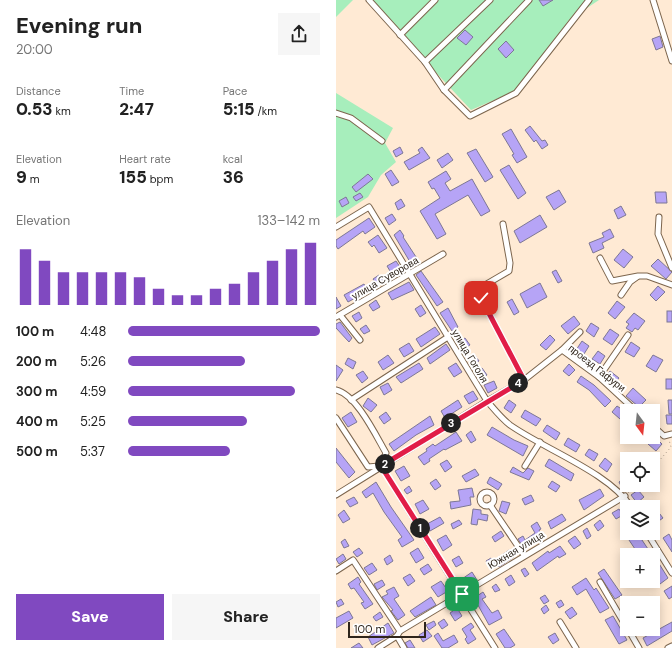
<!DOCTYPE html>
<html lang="en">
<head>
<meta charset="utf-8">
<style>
  :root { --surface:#fff; --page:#f6f6f6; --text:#222; --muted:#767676; --accent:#8049c0 }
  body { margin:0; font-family:"DM Sans",sans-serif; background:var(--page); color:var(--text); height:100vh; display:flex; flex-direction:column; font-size:15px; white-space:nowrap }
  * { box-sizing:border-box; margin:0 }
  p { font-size:13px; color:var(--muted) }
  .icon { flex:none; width:22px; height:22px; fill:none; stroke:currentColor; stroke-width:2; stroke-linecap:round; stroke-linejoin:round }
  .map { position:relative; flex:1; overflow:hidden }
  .side { display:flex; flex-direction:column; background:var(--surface); width:336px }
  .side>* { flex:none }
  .needle { width:26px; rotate:165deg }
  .buttons { position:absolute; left:284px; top:404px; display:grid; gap:8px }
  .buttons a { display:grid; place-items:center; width:40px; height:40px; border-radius:0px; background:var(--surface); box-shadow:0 2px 10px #0003; font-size:20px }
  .scale { position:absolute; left:12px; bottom:10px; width:78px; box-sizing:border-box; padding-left:4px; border:2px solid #2f251b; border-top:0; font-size:11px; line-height:14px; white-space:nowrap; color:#2f251b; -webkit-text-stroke:3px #fff; paint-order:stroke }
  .pin { position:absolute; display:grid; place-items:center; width:34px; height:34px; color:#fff; margin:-17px; border-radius:8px; box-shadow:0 2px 6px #0006 }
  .km { position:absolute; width:20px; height:20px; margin:-10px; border-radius:50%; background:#222; color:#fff; font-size:11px; line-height:20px; text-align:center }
  .round { display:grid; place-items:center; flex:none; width:42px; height:42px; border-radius:0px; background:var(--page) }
  .headline { display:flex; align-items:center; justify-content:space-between; height:68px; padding:0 16px }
  h1 { font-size:22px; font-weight:800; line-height:30px }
  .stats { display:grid; grid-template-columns:repeat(3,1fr); gap:6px; height:68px; padding:4px 16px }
  .stats div { display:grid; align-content:center }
  .stats b { font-size:17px; font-weight:800 }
  .stats small { font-size:11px; font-weight:400 }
  .stats p { font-size:11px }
  .chart { height:112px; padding:8px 16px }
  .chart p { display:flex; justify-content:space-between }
  .chart svg { width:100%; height:72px; margin-top:4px; stroke:var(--accent); stroke-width:6 }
  .action { display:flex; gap:8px; margin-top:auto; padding:8px 16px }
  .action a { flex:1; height:46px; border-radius:0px; background:var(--accent); color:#fff; font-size:16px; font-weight:800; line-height:46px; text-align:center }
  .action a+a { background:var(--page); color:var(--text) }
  ul { padding:0 16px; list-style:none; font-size:13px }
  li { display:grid; grid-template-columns:64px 48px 1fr; align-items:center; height:30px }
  li i { height:10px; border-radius:5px; background:var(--accent) }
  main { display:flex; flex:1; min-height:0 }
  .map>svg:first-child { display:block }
</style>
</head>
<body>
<main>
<section class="side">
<div class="headline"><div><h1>Evening run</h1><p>20:00</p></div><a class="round"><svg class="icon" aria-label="share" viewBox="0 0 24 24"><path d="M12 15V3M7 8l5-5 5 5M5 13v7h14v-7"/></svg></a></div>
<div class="stats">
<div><p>Distance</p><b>0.53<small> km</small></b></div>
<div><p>Time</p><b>2:47</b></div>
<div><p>Pace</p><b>5:15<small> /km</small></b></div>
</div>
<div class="stats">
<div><p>Elevation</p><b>9<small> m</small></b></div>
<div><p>Heart rate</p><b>155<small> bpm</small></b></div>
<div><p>kcal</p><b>36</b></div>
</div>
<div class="chart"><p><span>Elevation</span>133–142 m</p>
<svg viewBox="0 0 160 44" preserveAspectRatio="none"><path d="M5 44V10M15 44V17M25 44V24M35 44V24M45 44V24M55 44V24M65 44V27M75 44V34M85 44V38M95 44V38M105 44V34M115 44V31M125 44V24M135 44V17M145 44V10M155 44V6"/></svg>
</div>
<ul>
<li><b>100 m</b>4:48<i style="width:100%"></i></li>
<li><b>200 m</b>5:26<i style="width:61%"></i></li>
<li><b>300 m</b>4:59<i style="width:87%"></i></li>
<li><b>400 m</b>5:25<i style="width:62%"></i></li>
<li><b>500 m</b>5:37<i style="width:53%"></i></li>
</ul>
<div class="action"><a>Save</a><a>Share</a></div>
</section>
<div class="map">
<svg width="336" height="648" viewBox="0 0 336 648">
  <rect width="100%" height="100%" fill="#ffead4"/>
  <g fill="#a7eebc">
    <polygon points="0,0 17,0 0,17"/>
    <polygon points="32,0 263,0 233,20 184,89 135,110"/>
    <polygon points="0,93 57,128 49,143 60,162 45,175 32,197 0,218"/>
  </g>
  <g fill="#b6a4f6" stroke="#7d7795">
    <polygon points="203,0 217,0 207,6"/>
    <polygon points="129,30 137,37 130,45 121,38"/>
    <polygon points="324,36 327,47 320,50 316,39"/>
    <polygon points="170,41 178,50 170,58 162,49"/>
    <polygon points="194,126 206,141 209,140 212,145 206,149 200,140 198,142 189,130"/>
    <polygon points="175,129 191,157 181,163 176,155 178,154 166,134"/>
    <polygon points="64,147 67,153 60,157 57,151"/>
    <polygon points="86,147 94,158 73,170 68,162 84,153 82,150"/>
    <polygon points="140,149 157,177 149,182 131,153"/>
    <polygon points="112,153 117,160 106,168 101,160"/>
    <polygon points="173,165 190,193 182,199 164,170"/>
    <polygon points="55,170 63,182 56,186 49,174"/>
    <polygon points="110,171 115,179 109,183 114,191 136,179 154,211 145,216 132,195 99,214 110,234 101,239 84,211 104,198 98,188 96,189 92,182"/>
    <polygon points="32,174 37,179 20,192 16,187"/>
    <polygon points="223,190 230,202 218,210 210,197"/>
    <polygon points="319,192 330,192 331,203 320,203"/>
    <polygon points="24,193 27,197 20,201 17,197"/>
    <polygon points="10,197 13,203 6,207 3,201"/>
    <polygon points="65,199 69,206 62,210 59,203"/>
    <polygon points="285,206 290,215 282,219 278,210"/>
    <polygon points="56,214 60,220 53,225 49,218"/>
    <polygon points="204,215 211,227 184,243 178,231"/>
    <polygon points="33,218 39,227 29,234 27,231 2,249 0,246 0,240"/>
    <polygon points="274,229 278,237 266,243 268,248 257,253 253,243 268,237 266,233"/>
    <polygon points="64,230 68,236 67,237 84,263 77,267 58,235"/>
    <polygon points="42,235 51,248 43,253 38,245 36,247 32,242"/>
    <polygon points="287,249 297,257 288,268 278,260"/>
    <polygon points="322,259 336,272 330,279 315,266"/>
    <polygon points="60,261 66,270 57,276 51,266"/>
    <polygon points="220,270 226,281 222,283 216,272"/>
    <polygon points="85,271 107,302 101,306 80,275"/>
    <polygon points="43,275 47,280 41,285 37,279"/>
    <polygon points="73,282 78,290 56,300 52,293"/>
    <polygon points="204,283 211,297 191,308 184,294"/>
    <polygon points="28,284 32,291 12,302 8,295"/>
    <polygon points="322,286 329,292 320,301 314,295"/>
    <polygon points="0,297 5,306 0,309"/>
    <polygon points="176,299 183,312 178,315 171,302"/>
    <polygon points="40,300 44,307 37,311 33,305"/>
    <polygon points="281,301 289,307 279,319 272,313"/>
    <polygon points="85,305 90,313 84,317 79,309"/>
    <polygon points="112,308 122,327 116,331 104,313"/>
    <rect x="331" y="311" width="5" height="11"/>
    <polygon points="23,312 26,318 20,322 16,316"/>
    <polygon points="298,313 309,321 302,330 299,328 296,332 290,328 293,324 290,322"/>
    <polygon points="238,316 244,324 232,334 225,326"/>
    <polygon points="4,322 16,338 13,342 0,328 0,324"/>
    <polygon points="255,323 263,328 258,337 250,331"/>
    <polygon points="30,325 34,331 28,334 24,329"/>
    <polygon points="99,327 104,334 85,347 80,339"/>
    <polygon points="274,329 283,335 276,345 267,339"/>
    <polygon points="214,335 219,340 210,350 204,345"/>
    <polygon points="129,338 134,345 128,349 123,341"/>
    <polygon points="246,341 253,346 248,354 240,350"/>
    <polygon points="295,342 304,348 298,357 289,352"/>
    <polygon points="73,343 78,351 68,357 63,349"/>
    <polygon points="110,344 114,350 94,364 91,358"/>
    <polygon points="262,351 269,356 264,364 256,359"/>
    <polygon points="138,354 143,361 137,365 132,358"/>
    <polygon points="52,355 58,363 47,370 42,362"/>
    <polygon points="317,355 327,360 320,372 310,366"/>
    <polygon points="12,358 20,362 17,369 9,364"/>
    <polygon points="83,363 87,369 65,383 60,377"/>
    <polygon points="120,363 126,372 118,377 112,368"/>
    <polygon points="233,364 239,370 233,376 227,371"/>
    <polygon points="0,365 7,370 0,381"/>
    <polygon points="146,368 151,375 144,379 140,371"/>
    <polygon points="27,371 32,378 26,383 20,375"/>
    <polygon points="274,371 283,378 277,385 269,377"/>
    <polygon points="245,376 258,385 275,401 269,407 253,390 241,382"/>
    <rect x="330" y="379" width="6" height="10"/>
    <polygon points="158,381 161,388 152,393 148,385"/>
    <polygon points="52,383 56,390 48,395 44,387"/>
    <polygon points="297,388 310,400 303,407 290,396"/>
    <polygon points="137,391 142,399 133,404 128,396"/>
    <polygon points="32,398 41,405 35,412 27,406"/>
    <polygon points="122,400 126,407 109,418 105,411"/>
    <polygon points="173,400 180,405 175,413 168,408"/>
    <polygon points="332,400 336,400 336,414 333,414"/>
    <polygon points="281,406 290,412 284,419 276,412"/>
    <polygon points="189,410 205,419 200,426 185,417"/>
    <polygon points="15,412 21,422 12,427 6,418"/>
    <polygon points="50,412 55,419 48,424 43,417"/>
    <polygon points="330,415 336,415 336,424 331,424"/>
    <polygon points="94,416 98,425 80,435 58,451 53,444"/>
    <polygon points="211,425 224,433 220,440 207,431"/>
    <polygon points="156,427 178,440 192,446 187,456 151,435"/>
    <polygon points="135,431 140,440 135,443 130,435"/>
    <polygon points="120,432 126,441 109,450 108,449 93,459 94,461 88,465 82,457 91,451 90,449 97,444 99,446"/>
    <polygon points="319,437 326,444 320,451 312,444"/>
    <polygon points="232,438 244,445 240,452 228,445"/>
    <polygon points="0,448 19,472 13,478 0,462"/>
    <polygon points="253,449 262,454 258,461 249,455"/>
    <polygon points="269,458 276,464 271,472 263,466"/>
    <polygon points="213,459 238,474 235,481 209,466"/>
    <polygon points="111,460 116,467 109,472 104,464"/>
    <polygon points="68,466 74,476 65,481 59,471"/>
    <polygon points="177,467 187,473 192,468 198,471 193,480 174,472"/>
    <polygon points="139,469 143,475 130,482 126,476"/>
    <polygon points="291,476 291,482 285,486 283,482"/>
    <polygon points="154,477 166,484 162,490 151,483"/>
    <polygon points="100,479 105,486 99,490 94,483"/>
    <polygon points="216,481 224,486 220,492 212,487"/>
    <polygon points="40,482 55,507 78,540 66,547 62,540 66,537 48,512 37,493 30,498 26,492"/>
    <polygon points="73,486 76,491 71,494 68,490"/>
    <polygon points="136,488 138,497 134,497 135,505 115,509 114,502 124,501 122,490"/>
    <polygon points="264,489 268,496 248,510 243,500"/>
    <polygon points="302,490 308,497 301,503 295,495"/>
    <polygon points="195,495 198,501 189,505 186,499"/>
    <polygon points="18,497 22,503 14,507 10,501"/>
    <polygon points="87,500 93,509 84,514 79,504"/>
    <polygon points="166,501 174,503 170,514 163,511"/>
    <polygon points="137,509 145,510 145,514 152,515 151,521 142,519 141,525 135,524"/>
    <polygon points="283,509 287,515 280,519 276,513"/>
    <polygon points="320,509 327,518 317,525 317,511"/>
    <polygon points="8,510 14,519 7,523 2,515"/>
    <polygon points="226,514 230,520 215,529 212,522"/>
    <polygon points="104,517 108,523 94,531 91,524"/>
    <polygon points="123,520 126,524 117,529 115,524"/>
    <polygon points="264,520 268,526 262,531 258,525"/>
    <polygon points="201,522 205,529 203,530 206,536 188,548 182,539 187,536 189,540 199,533 195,526"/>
    <polygon points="251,528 255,536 251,539 247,531"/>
    <polygon points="165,531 168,536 159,542 156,537"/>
    <polygon points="297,533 306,540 316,555 303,555 291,537"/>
    <polygon points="333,534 336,540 336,552 327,538"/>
    <polygon points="110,535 116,545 107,551 101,540"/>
    <polygon points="239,536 245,544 238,549 232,541"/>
    <polygon points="9,539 13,546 8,548 5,542"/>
    <polygon points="224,546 230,554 223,558 222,556 201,571 196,563 212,551 213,553"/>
    <polygon points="23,548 27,553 21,557 17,552"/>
    <polygon points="82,548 88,558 80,563 74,553"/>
    <polygon points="173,550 178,557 163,567 160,562 167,557 166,555"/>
    <polygon points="7,554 10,559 3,564 0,559"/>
    <polygon points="317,554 332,578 324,584 317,575"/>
    <polygon points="54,555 57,561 51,565 48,559"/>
    <polygon points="123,556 127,563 120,567 116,560"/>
    <polygon points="155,558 160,565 155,569 150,561"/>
    <polygon points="36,563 41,570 33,575 28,568"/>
    <polygon points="92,564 96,570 88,575 84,569"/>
    <polygon points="189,568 193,574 189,577 185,570"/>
    <polygon points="268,569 286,595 279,599 262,573"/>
    <polygon points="136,572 141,580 131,586 126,579"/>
    <polygon points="74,574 79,581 72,586 67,578"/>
    <polygon points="175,575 179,582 173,586 169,579"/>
    <polygon points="22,577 25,582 23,584 37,604 29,609 25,603 28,602 18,588 15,589 12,584"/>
    <polygon points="250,578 258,590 260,588 273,608 264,613 250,589 241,595 236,587"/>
    <polygon points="46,580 49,585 41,590 38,584"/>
    <polygon points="105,581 112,591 102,597 95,587"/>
    <polygon points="160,584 164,590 159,592 156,587"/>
    <polygon points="336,586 336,597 333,599 328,591"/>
    <polygon points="58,587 63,596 58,599 69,615 62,620 55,611 57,610 46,597 52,594 50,591"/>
    <polygon points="147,592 150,597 146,599 156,613 162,610 166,618 153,625 138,598"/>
    <polygon points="209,595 213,601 208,604 204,598"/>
    <polygon points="95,597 100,605 79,617 74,611"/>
    <polygon points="5,599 8,604 2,607 0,602"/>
    <polygon points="225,600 228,605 223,608 220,603"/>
    <polygon points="210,605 213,610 208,614 205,609"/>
    <polygon points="236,607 241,614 234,619 229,612"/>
    <polygon points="121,608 126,616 119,621 114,613"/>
    <polygon points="13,611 17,618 0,628 0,618"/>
    <polygon points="44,612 47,617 40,621 37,617"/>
    <polygon points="277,616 291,640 283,644 269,620"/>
    <polygon points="108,619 112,625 106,629 102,623"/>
    <polygon points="98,621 100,625 93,630 90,625"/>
    <polygon points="336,622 336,631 311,646 307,638"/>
    <polygon points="52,623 58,633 36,645 32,637"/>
    <polygon points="135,623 138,627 134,630 140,639 132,644 129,639 131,637 126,629"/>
    <polygon points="168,629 179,645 174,648 169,648 160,634"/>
    <polygon points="91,630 96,636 87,642 83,635"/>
    <polygon points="102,633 107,641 118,635 122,642 112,648 106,648 98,636"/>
    <polygon points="219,633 223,640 217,644 212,637"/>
    <polygon points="74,640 79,648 72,648 69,643"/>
    <polygon points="23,643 27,648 15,648"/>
  </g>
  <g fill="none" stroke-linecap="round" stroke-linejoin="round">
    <defs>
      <g id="minor">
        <polyline points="33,0 89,62 108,90 134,116 180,93 253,0"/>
        <polyline points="317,0 336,61"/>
        <polyline points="64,35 99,0"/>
        <polyline points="89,62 154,0"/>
        <polyline points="108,90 193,0"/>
        <polyline points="0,113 15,118 46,141"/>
        <polyline points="323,217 322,234 336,268"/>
        <polyline points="167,224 174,263 173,271 149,285 144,291 145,298 188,380"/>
        <path d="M0 227 33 207 151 401C158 409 166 419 174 425 208 449 274 473 295 507"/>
        <polyline points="264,258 276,281 302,276 311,276 336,285"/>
        <polyline points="285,295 294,282 301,277"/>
        <polyline points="4,315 24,340"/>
        <polyline points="0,317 107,254"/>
        <polyline points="226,350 244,332"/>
        <polyline points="263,377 292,335"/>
        <path d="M0 390C21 395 40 436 50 453L45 466"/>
        <polyline points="15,400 112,337"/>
        <polyline points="0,418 32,467 43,466"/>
        <polyline points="317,426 328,436 336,434"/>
        <polyline points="45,466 159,648"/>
        <polyline points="189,466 204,442"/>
        <circle cx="151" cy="499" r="7"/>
        <polyline points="0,495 151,401 188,380 226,350 263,377 300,411"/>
        <polyline points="154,505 188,555"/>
        <polyline points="311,533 336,573"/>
        <polyline points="0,571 17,560 64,631"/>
        <polyline points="264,582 291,628"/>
        <polyline points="224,622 240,648"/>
        <polyline points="292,629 303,648"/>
        <polyline points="61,636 68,648"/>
        <polyline points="42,648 61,636 64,631 289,496"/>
        <polyline points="332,648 336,646"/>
      </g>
    </defs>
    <use href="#minor" stroke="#7c654d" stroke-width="7"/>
    <g stroke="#a99988" stroke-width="1" stroke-dasharray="1 3" stroke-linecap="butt">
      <polyline points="317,468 335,447 333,440"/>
      <polyline points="292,493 300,485"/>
    </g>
    <use href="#minor" stroke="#fff" stroke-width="5"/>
  </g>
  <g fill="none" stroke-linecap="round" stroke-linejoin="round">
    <defs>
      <polyline id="route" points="126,594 45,466 188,380 145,298"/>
    </defs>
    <use href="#route" stroke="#fff" stroke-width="8"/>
    <use href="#route" stroke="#e11d48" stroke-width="5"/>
  </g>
  <g text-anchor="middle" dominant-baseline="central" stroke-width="4" stroke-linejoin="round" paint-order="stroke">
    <g font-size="10" fill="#2f251b" stroke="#fff">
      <text transform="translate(49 278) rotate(-30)">улица Суворова</text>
      <text transform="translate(134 356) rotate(59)">улица Гоголя</text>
      <text transform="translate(261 368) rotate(38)">проезд Гафури</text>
      <text transform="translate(180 550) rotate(-31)">Южная улица</text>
    </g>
  </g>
</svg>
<div class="buttons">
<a><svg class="needle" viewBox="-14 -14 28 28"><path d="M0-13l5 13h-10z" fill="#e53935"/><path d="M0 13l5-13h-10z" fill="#767676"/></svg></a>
<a><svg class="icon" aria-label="locate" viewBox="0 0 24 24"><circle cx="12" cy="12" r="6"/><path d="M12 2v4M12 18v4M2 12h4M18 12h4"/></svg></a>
<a><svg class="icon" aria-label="layers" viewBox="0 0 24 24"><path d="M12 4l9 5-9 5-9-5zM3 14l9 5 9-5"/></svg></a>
<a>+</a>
<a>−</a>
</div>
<div class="scale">100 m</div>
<div class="pin" style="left:126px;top:594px;background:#1e9e55"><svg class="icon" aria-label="arrive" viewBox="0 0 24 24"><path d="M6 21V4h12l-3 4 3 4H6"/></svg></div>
<div class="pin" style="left:145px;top:298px;background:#d93025"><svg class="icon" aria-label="check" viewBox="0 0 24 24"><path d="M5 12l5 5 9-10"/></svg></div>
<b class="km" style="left:84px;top:528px">1</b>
<b class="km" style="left:49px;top:464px">2</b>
<b class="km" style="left:115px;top:423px">3</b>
<b class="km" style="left:182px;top:383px">4</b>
</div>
</main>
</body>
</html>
